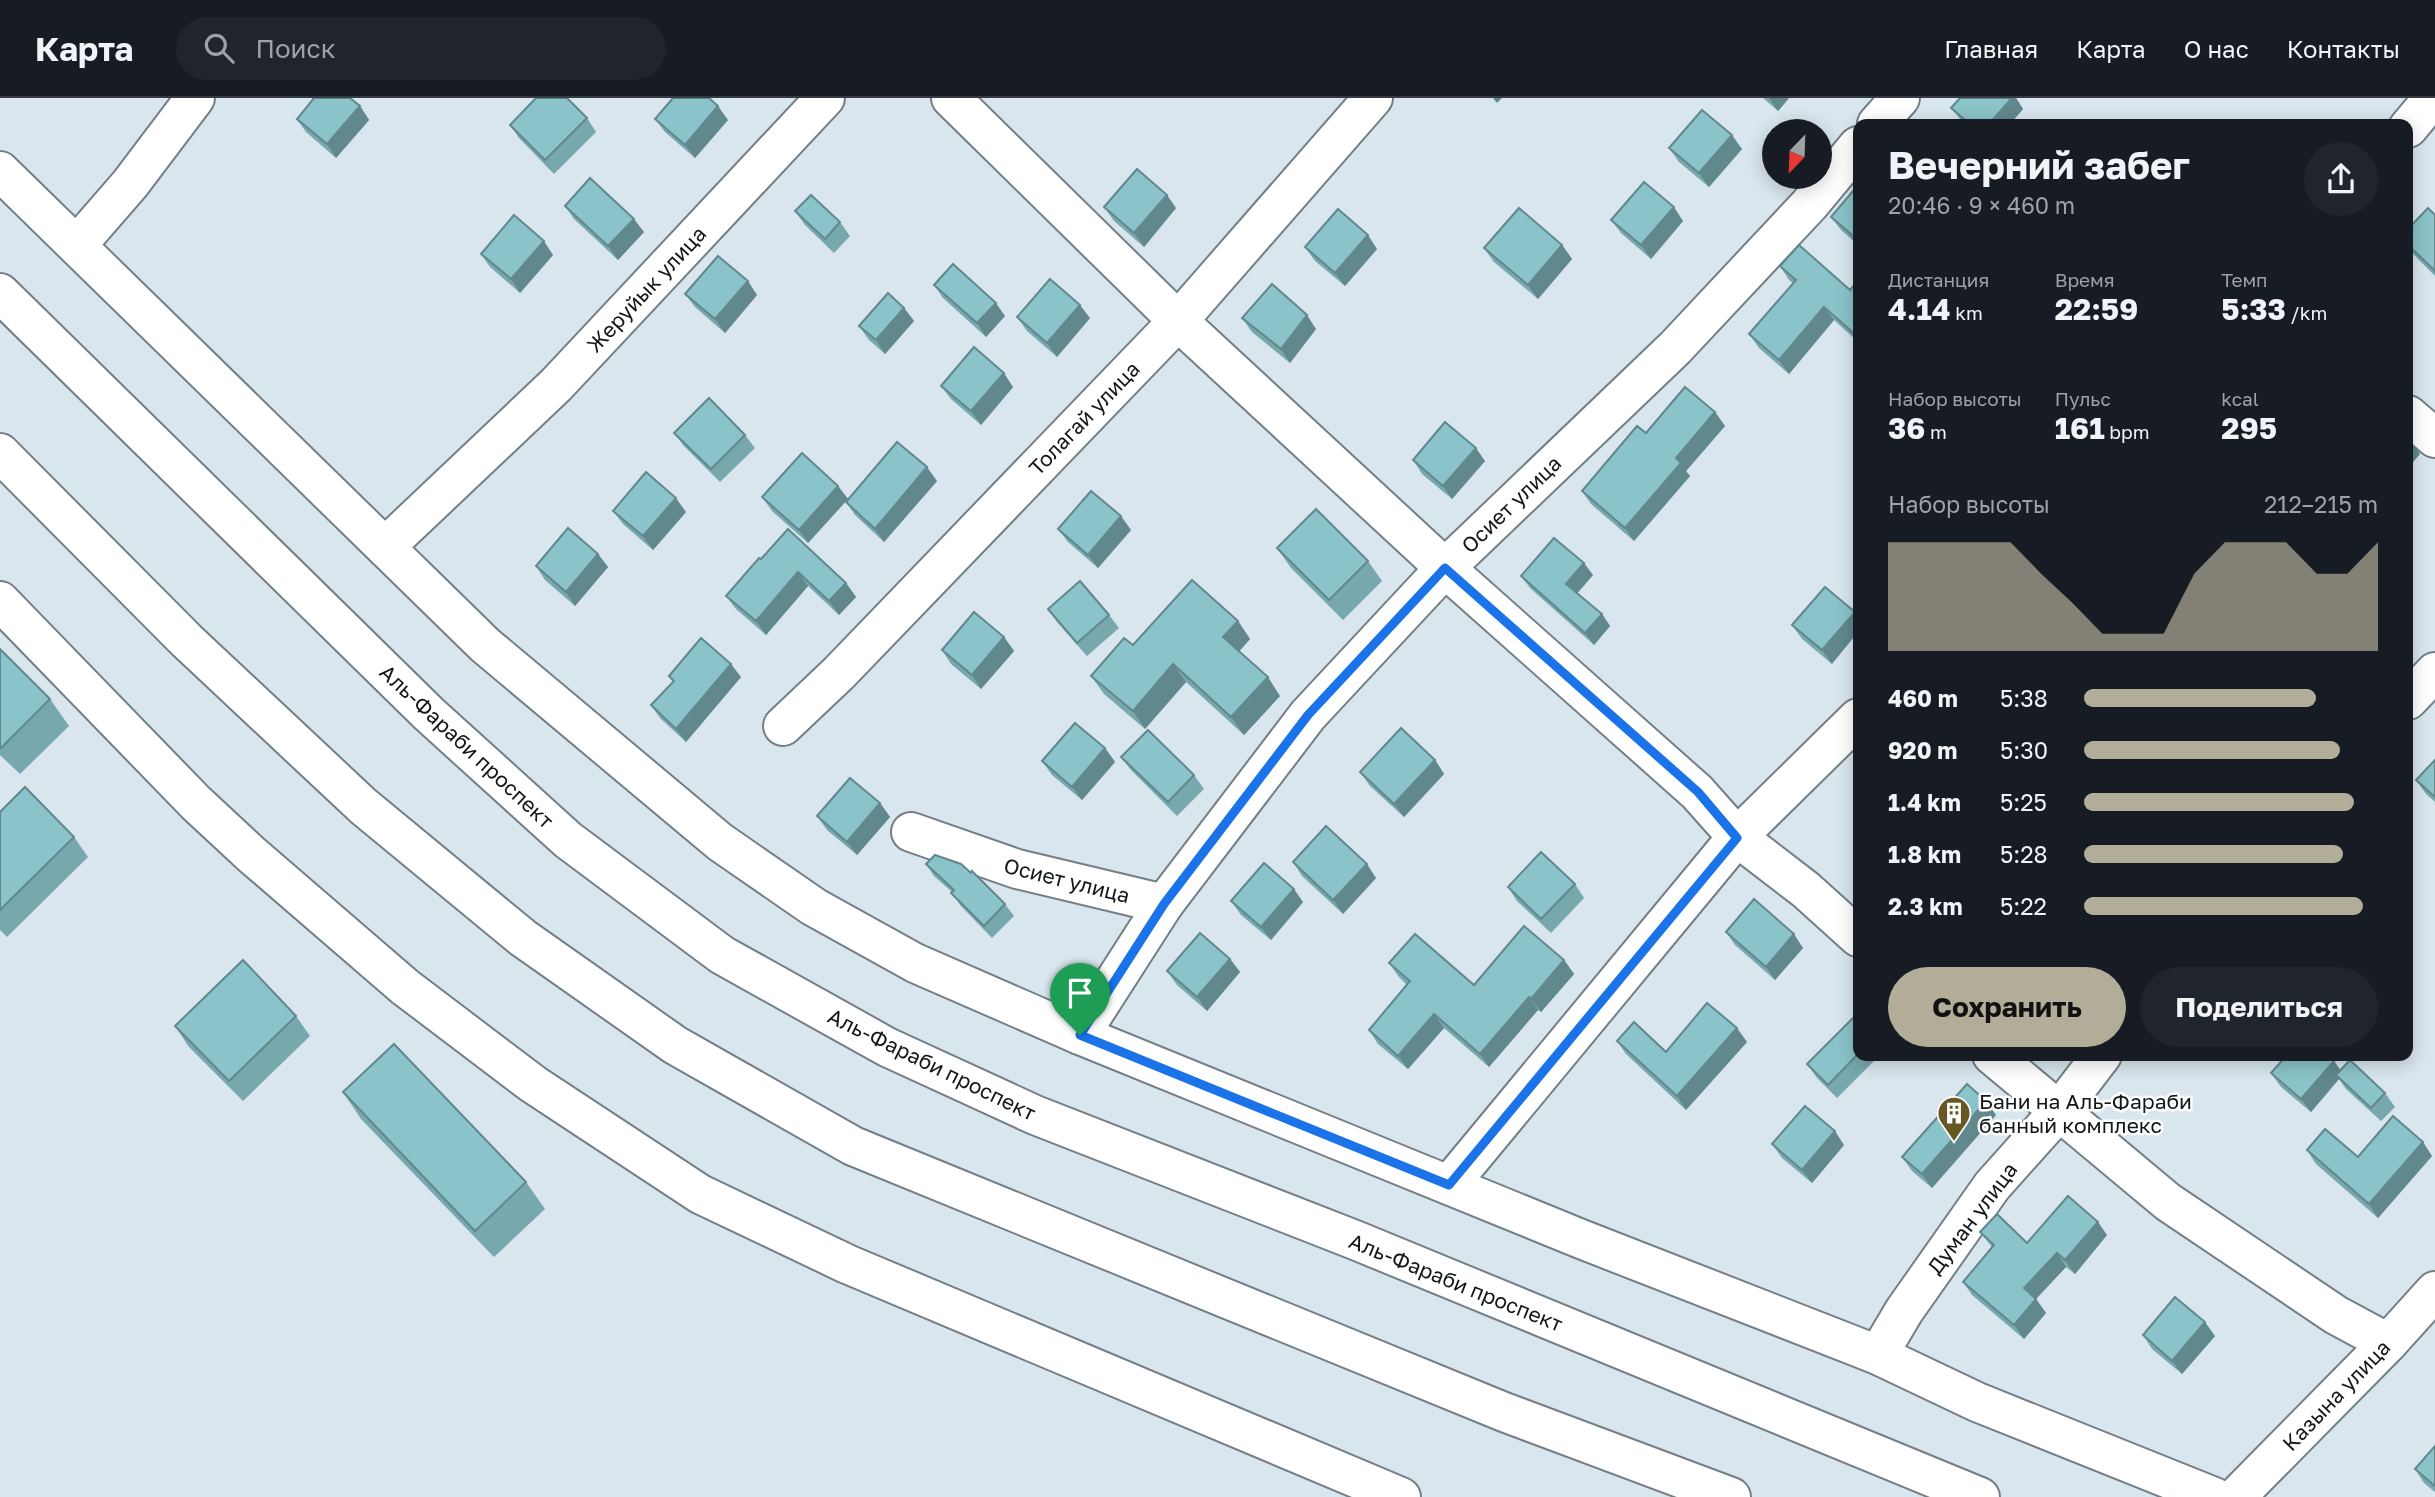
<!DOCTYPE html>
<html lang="ru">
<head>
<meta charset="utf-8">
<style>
  :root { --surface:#171b24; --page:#20242c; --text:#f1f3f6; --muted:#9ea1a6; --line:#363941; --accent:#b2ad98 }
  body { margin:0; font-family:"Golos Text",sans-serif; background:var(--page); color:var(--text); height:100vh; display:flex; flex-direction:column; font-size:26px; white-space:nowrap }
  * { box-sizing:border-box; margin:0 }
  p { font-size:23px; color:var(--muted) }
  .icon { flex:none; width:38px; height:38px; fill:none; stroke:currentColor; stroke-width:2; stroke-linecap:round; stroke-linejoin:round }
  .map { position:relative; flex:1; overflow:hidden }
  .side { position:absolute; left:1853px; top:21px; width:560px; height:942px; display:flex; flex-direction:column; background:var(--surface); border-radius:14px; box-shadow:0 4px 18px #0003 }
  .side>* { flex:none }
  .needle { width:46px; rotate:203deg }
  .buttons { position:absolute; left:1762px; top:21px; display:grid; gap:14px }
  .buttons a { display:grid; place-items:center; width:70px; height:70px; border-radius:50%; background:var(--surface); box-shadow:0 4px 18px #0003; font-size:35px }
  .pin { position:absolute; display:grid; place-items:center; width:60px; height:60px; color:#fff; margin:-72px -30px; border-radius:50% 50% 50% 0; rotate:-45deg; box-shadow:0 0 7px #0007 }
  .pin .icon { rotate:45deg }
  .round { display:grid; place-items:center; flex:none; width:74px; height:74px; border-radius:37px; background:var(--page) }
  .overview { display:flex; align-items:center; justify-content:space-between; height:119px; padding:0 35px }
  h1 { font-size:38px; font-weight:700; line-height:52px }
  .stats { display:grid; grid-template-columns:repeat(3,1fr); gap:10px; height:119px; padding:7px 35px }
  .stats div { display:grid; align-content:center }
  .stats b { font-size:30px; font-weight:700 }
  .stats small { font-size:19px; font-weight:400 }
  .stats p { font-size:19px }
  .chart { height:196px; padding:14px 35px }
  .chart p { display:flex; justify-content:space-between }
  .chart svg { width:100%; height:126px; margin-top:7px; fill:var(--accent); opacity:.7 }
  .button { display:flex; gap:14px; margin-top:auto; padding:14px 35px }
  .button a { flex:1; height:80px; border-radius:42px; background:var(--accent); color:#111; font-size:28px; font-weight:700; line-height:80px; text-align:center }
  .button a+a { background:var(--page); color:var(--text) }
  ul { padding:0 35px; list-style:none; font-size:23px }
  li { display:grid; grid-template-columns:112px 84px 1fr; align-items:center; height:52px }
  li i { height:18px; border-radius:9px; background:var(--accent) }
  header { display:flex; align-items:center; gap:42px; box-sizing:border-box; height:98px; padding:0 35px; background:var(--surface); border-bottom:2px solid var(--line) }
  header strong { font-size:33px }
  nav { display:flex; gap:38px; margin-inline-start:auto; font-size:24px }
  .search { width:490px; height:63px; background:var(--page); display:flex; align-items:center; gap:18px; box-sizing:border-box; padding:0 24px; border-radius:38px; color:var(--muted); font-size:26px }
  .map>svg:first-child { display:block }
</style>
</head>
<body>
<header>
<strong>Карта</strong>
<div class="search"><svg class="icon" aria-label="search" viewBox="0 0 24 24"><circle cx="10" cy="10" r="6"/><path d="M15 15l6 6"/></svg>Поиск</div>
<nav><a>Главная</a><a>Карта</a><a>О нас</a><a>Контакты</a></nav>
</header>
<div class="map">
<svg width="2435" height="1399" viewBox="0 0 2435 1399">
  <rect width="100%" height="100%" fill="#d9e6ee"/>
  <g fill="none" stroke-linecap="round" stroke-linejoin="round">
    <defs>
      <g id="minor">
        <polyline points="951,0 1178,223 1445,470 1697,694 1737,739 1806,792 1858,839"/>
        <polyline points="1877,26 1900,0"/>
        <polyline points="2408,30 2433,0"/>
        <polyline points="0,73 485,547 720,744 814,809 915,865 1080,937 1581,1141 1878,1257 1977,1304 2214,1399"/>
        <polyline points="77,147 130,86 195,0"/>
        <polyline points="0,195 429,616 568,742 722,857 887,949 1035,1017 1355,1142 1980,1399"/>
        <polyline points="2408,317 2435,340"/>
        <polyline points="0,355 187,543 363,708 523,840 675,947 853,1048 1504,1314 1731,1399"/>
        <polyline points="385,449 556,287 825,0"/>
        <polyline points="0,503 196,705 252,757 405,889 533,986 700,1096 847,1166 1401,1399"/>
        <polyline points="2408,602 2435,574"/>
        <polyline points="783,628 839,575 1178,223 1373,0"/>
        <polyline points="911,734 1017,771 1164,806 1308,617 1445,470 1675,250 1809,107 1858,48"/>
        <polyline points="1080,937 1164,806"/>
        <polyline points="1992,957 2168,1104 2336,1217 2388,1245"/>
        <polyline points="1449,1087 1737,739 1858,620"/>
        <polyline points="1878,1257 1904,1213 1992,1088 2060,1012 2102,957"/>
        <polyline points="2236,1399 2388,1245 2435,1193"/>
      </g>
    </defs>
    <use href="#minor" stroke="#727f86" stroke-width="42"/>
    <use href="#minor" stroke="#fff" stroke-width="38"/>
  </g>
  <g fill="#77a8ad">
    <polygon points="1763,0 1789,0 1778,13"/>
    <polygon points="1960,0 2016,0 2023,11 2010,26 1964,26 1951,10"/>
    <polygon points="360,8 369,22 336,60 306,34 297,21"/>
    <polygon points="587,20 596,34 554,76 519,40 510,27"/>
    <polygon points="655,21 728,22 695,60 665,34"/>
    <polygon points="1669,50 1742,51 1709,89 1679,64"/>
    <polygon points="1858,87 1858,147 1841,132 1831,119"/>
    <polygon points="565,108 644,134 618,162 574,121"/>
    <polygon points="1104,109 1176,110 1144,149 1114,123"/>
    <polygon points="795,113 840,124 850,138 834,155 805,127"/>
    <polygon points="2435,117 2435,178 2408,151 2408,131"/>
    <polygon points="1611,122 1683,123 1651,161 1621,135"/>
    <polygon points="1562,147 1572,161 1538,201 1494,164 1484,150"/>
    <polygon points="1305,149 1377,151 1345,188 1315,163"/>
    <polygon points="481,156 553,157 520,195 490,169"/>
    <polygon points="1780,168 1850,192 1858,183 1858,244 1834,222 1789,276 1759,250 1749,236 1793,185 1789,182"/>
    <polygon points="934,187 1005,218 986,239 943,200"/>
    <polygon points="685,196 757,197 725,235 695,209"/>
    <polygon points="904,210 914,223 885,256 869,242 859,228"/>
    <polygon points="1017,219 1090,220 1057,259 1027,233"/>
    <polygon points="1242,220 1316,231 1290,265 1252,234"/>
    <polygon points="941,288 1013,289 981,327 951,301"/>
    <polygon points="1715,314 1725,328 1686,373 1690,378 1634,443 1591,406 1582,393 1646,335"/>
    <polygon points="674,335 745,337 755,350 720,384 684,348"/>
    <polygon points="1413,362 1485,363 1452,401 1422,376"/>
    <polygon points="937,383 884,444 855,417 846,404 847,402 808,445 772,413 762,399 838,388 848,401"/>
    <polygon points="613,413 686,414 653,452 623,426"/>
    <polygon points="1058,431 1131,432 1098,470 1068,444"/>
    <polygon points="1277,450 1368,463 1382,483 1343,522 1291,470"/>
    <polygon points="598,456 608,469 575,508 545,482 536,468"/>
    <polygon points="761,461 846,485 856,499 839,517 808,488 766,537 736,511 726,498"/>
    <polygon points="1593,477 1577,495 1602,516 1610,528 1594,547 1530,490 1521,478"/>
    <polygon points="1825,489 1832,566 1802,541 1792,527"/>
    <polygon points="1048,511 1109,517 1119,530 1087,558 1057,524"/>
    <polygon points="1238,523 1250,541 1239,553 1280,598 1244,637 1186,584 1145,631 1104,596 1091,578 1133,547"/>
    <polygon points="1004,539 1014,553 981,591 951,566 942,552"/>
    <polygon points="0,551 50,601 69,628 20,676 0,657"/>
    <polygon points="669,578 741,579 686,644 660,620 651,607 673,584"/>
    <polygon points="1105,650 1115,664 1082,702 1052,677 1042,663"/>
    <polygon points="1121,659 1194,677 1204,691 1177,718 1131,672"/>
    <polygon points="1435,662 1444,676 1404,719 1370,688 1360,674"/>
    <polygon points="2435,662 2435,704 2426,696 2416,682"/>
    <polygon points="880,705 890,719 857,757 827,732 817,718"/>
    <polygon points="0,714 74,739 88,759 7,839 0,832"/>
    <polygon points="1293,764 1376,780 1343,816 1302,778"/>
    <polygon points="926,766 1005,806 1014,818 992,840 960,807 952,794 934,778"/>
    <polygon points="1575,786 1584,800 1551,835 1517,803 1508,789"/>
    <polygon points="1231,803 1303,804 1271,842 1241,817"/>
    <polygon points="1726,834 1803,850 1775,882 1735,847"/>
    <polygon points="1230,861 1240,874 1207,913 1177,887 1167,873"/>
    <polygon points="1564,862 1574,876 1541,914 1538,912 1489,969 1444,930 1408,971 1378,946 1369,932 1407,887 1399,879 1389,865 1474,887"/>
    <polygon points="1858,915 1858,957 1880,957 1837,1000 1817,980 1807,966"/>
    <polygon points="296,918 310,938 243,1003 189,949 175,928"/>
    <polygon points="1617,943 1666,954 1747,944 1686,1012 1626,956"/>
    <polygon points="2334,963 2341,973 2385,995 2395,1009 2381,1023 2346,991 2339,981 2311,1014 2281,989 2271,975"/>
    <polygon points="343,994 526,1084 545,1111 494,1159 361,1021"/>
    <polygon points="1996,1017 1932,1090 1912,1073 1902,1059"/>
    <polygon points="1772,1046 1844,1047 1812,1085 1782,1060"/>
    <polygon points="2307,1052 2358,1059 2432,1058 2378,1120 2316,1066"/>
    <polygon points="1980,1134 2027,1145 2107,1137 2075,1176 2066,1169 2036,1201 2046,1215 2024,1241 1972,1197 1963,1184 1992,1149"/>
    <polygon points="2143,1237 2215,1238 2182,1276 2152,1251"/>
    <polygon points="2435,1348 2435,1394 2424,1385 2415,1371"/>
  </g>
  <g fill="#61888d">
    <polygon points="1493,0 1502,0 1497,5"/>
    <polygon points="1769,0 1789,0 1778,13"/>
    <polygon points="2012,0 2016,0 2023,11 2010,26 1989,26"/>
    <polygon points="360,8 369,22 336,60 327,46"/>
    <polygon points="718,8 728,22 695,60 685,47"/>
    <polygon points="1732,37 1742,51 1709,89 1699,75"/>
    <polygon points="1167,97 1176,110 1144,149 1134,135"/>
    <polygon points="1674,109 1683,123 1651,161 1641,147"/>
    <polygon points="634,121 644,134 618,162 608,148"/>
    <polygon points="1368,137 1377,151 1345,188 1335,175"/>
    <polygon points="544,143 553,157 520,195 511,181"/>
    <polygon points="1562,147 1572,161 1538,201 1528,187"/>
    <polygon points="748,183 757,197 725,235 715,221"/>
    <polygon points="996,205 1005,218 986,239 977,225"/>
    <polygon points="1080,207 1090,220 1057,259 1047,245"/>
    <polygon points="1824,209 1834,222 1789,276 1779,262"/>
    <polygon points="904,210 914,223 885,256 876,242"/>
    <polygon points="1307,217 1316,231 1290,265 1281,251"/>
    <polygon points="1004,275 1013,289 981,327 971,313"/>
    <polygon points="1715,314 1725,328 1686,373 1690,378 1634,443 1625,430 1676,360"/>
    <polygon points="2410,342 2420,356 2408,370 2408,345"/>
    <polygon points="1476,350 1485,363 1452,401 1443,388"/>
    <polygon points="927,369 937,383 884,444 875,431"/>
    <polygon points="838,388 848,401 808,445 799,432"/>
    <polygon points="676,400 686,414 653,452 643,438"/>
    <polygon points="1121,418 1131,432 1098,470 1088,457"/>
    <polygon points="598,456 608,469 575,508 566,494"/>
    <polygon points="1584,465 1593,477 1575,498 1566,486"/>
    <polygon points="798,474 808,488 766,537 756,523"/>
    <polygon points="846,485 856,499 839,517 829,503"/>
    <polygon points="1855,514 1858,520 1858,534 1832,566 1822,552"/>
    <polygon points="1602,516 1610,528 1594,547 1585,535"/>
    <polygon points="1238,523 1250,541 1236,557 1223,539"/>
    <polygon points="1004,539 1014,553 981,591 972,577"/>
    <polygon points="731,566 741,579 686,644 676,631"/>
    <polygon points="1173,566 1186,584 1145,631 1133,613"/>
    <polygon points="1268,579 1280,598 1244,637 1231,619"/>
    <polygon points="1105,650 1115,664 1082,702 1072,689"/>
    <polygon points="1435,662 1444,676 1404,719 1394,706"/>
    <polygon points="880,705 890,719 857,757 847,744"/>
    <polygon points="1367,766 1376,780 1343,816 1333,802"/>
    <polygon points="1294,791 1303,804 1271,842 1261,829"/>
    <polygon points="1794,836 1803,850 1775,882 1766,869"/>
    <polygon points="1230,861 1240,874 1207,913 1197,899"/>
    <polygon points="1564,862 1574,876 1541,914 1531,901"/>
    <polygon points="1529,899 1538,912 1489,969 1480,956"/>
    <polygon points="1434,916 1444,930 1408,971 1398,958"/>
    <polygon points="1737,930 1747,944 1686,1012 1677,998"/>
    <polygon points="2334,963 2343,976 2336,977 2339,981 2311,1014 2301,1001"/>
    <polygon points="1986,1003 1996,1017 1932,1090 1922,1076"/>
    <polygon points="1835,1033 1844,1047 1812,1085 1802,1072"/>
    <polygon points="2423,1044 2432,1058 2378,1120 2369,1106"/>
    <polygon points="2098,1124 2107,1137 2075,1176 2065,1162"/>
    <polygon points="2057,1155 2066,1169 2033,1204 2024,1190"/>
    <polygon points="2036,1201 2046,1215 2024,1241 2014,1227"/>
    <polygon points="2205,1224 2215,1238 2182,1276 2172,1263"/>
  </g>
  <g fill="#8ac3c9" stroke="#61888d" stroke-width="2">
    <polygon points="314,0 350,0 360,8 327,46 297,21"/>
    <polygon points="536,0 567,0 587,20 545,62 510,27"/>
    <polygon points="673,0 709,0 718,8 685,47 655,21"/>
    <polygon points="1960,0 2012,0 1989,26 1970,26 1951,10"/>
    <polygon points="1702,12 1732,37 1699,75 1669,50"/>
    <polygon points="1137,71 1167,97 1134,135 1104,109"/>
    <polygon points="590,80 634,121 608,148 565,108"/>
    <polygon points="1644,84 1674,109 1641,147 1611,122"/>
    <polygon points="1858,87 1858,142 1831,119"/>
    <polygon points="811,97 840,124 825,141 795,113"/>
    <polygon points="1519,110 1562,147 1528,187 1484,150"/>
    <polygon points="2428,110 2435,117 2435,173 2408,147 2408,131"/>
    <polygon points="1338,111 1368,137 1335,175 1305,149"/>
    <polygon points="514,117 544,143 511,181 481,156"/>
    <polygon points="1799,147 1850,192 1858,183 1858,239 1824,209 1779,262 1749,236 1796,182 1780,168"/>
    <polygon points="718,158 748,183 715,221 685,196"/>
    <polygon points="953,166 996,205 977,225 934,187"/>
    <polygon points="1050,181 1080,207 1047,245 1017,219"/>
    <polygon points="1272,186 1307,217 1281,251 1242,220"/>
    <polygon points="888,195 904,210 876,242 859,228"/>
    <polygon points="974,249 1004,275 971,313 941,288"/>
    <polygon points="1685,289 1715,314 1676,360 1681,365 1625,430 1582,393 1637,328 1646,335"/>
    <polygon points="709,300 745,337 711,371 674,335"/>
    <polygon points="1445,324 1476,350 1443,388 1413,362"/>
    <polygon points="897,344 927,369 875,431 846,404"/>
    <polygon points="802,355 838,388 799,432 762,399"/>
    <polygon points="646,374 676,400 643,438 613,413"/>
    <polygon points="1091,393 1121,418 1088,457 1058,431"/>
    <polygon points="1316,411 1368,463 1329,502 1277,450"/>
    <polygon points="568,430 598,456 566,494 536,468"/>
    <polygon points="788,431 846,485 829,503 798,474 756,523 726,498 759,460 761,461"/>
    <polygon points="1554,440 1584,465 1566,486 1602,516 1585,535 1521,478"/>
    <polygon points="1192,482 1238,523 1223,539 1268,579 1231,619 1173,566 1133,613 1091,578 1124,540 1133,547"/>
    <polygon points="1080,483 1109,517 1077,545 1048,511"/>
    <polygon points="1825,489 1855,514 1822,552 1792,527"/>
    <polygon points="974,514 1004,539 972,577 942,552"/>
    <polygon points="701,540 731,566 676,631 651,607 674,583 669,578"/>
    <polygon points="0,551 50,601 1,650 0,649"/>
    <polygon points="1075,625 1105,650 1072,689 1042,663"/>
    <polygon points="1401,630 1435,662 1394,706 1360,674"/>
    <polygon points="1148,632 1194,677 1168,704 1121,659"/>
    <polygon points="2435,662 2435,699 2416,682"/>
    <polygon points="850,680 880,705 847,744 817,718"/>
    <polygon points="25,689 74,739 0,812 0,714"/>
    <polygon points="1326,728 1367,766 1333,802 1293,764"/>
    <polygon points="1541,754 1575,786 1541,821 1508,789"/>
    <polygon points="935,757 961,766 971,775 972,773 1005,806 984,828 951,795 954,792 926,766"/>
    <polygon points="1264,765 1294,791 1261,829 1231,803"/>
    <polygon points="1754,801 1794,836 1766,869 1726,834"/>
    <polygon points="1524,828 1564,862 1531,901 1529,899 1480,956 1434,916 1398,958 1369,932 1410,883 1389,865 1415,836 1474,887"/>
    <polygon points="1200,835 1230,861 1197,899 1167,873"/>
    <polygon points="243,862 296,918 229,983 175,928"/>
    <polygon points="1707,905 1737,930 1677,998 1617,943 1634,924 1666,954"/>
    <polygon points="1858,915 1858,956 1828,987 1807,966"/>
    <polygon points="394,946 526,1084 475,1133 343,994"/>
    <polygon points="2287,957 2328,957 2334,963 2301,1001 2271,975"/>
    <polygon points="2350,962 2385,995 2371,1010 2336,977"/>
    <polygon points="1967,986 1986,1003 1922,1076 1902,1059"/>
    <polygon points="1805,1008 1835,1033 1802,1072 1772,1046"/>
    <polygon points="2393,1018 2423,1044 2369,1106 2307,1052 2325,1031 2358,1059"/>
    <polygon points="2068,1098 2098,1124 2065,1162 2057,1155 2024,1190 2036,1201 2014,1227 1963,1184 1994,1147 1980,1134 1997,1116 2027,1145"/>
    <polygon points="2175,1199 2205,1224 2172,1263 2143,1237"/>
    <polygon points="2435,1348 2435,1388 2415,1371"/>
  </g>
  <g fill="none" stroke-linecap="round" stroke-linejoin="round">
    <defs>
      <polygon id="route" points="1445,470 1698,694 1737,740 1449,1087 1080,937 1164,806 1308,617"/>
    </defs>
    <use href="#route" stroke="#fff" stroke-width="14"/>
    <use href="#route" stroke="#1a73e8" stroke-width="9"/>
  </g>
  <defs>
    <symbol id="building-pin" viewBox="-11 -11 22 30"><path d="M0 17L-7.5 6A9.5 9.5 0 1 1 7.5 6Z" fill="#665724" stroke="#fff"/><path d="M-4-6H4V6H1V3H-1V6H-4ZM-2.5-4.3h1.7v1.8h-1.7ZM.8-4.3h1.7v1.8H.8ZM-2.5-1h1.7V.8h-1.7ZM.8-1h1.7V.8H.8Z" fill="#fff"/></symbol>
  </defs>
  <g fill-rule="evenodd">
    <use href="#building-pin" x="1935" y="996" width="38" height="52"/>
  </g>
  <g text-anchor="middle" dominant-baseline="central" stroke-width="5" stroke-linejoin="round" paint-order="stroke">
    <g font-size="21" fill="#121719" stroke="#fff">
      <text transform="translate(646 191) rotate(-47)">Жеруйык улица</text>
      <text transform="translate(1084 320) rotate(-46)">Толагай улица</text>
      <text transform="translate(1511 406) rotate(-44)">Осиет улица</text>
      <text transform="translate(467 648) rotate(43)">Аль-Фараби проспект</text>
      <text transform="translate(1067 782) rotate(14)">Осиет улица</text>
      <text transform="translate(932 966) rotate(26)">Аль-Фараби проспект</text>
      <text transform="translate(1972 1120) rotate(-53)">Думан улица</text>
      <text transform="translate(1456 1184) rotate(22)">Аль-Фараби проспект</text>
      <text transform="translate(2336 1297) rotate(-46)">Казына улица</text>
    </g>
    <g font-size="21" fill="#121719" stroke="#fff" text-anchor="start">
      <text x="1979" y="1003">Бани на Аль-Фараби<tspan x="1979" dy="24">банный комплекс</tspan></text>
    </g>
  </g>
</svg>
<div class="buttons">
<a><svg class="needle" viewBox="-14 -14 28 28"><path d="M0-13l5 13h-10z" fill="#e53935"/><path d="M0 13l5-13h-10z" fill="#9ea1a6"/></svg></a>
</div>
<div class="pin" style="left:1080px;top:937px;background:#1e9e55"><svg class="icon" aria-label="arrive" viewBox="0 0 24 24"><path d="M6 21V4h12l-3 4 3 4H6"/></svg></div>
<section class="side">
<div class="overview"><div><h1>Вечерний забег</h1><p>20:46 · 9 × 460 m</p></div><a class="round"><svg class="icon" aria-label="share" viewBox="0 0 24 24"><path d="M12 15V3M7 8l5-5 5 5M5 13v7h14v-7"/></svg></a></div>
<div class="stats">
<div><p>Дистанция</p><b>4.14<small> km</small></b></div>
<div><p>Время</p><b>22:59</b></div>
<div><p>Темп</p><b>5:33<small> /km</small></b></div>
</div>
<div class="stats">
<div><p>Набор высоты</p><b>36<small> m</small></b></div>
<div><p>Пульс</p><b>161<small> bpm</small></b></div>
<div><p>kcal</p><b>295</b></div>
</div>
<div class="chart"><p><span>Набор высоты</span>212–215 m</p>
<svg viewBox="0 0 160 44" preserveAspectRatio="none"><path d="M0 44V6L10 6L20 6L30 6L40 6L50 17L60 27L70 38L80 38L90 38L100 17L110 6L120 6L130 6L140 17L150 17L160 6V44z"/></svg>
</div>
<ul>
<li><b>460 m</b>5:38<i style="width:79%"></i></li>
<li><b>920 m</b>5:30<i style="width:87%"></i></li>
<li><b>1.4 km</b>5:25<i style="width:92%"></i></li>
<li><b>1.8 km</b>5:28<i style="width:88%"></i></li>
<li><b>2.3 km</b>5:22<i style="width:95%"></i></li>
</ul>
<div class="button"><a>Сохранить</a><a>Поделиться</a></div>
</section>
</div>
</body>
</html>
